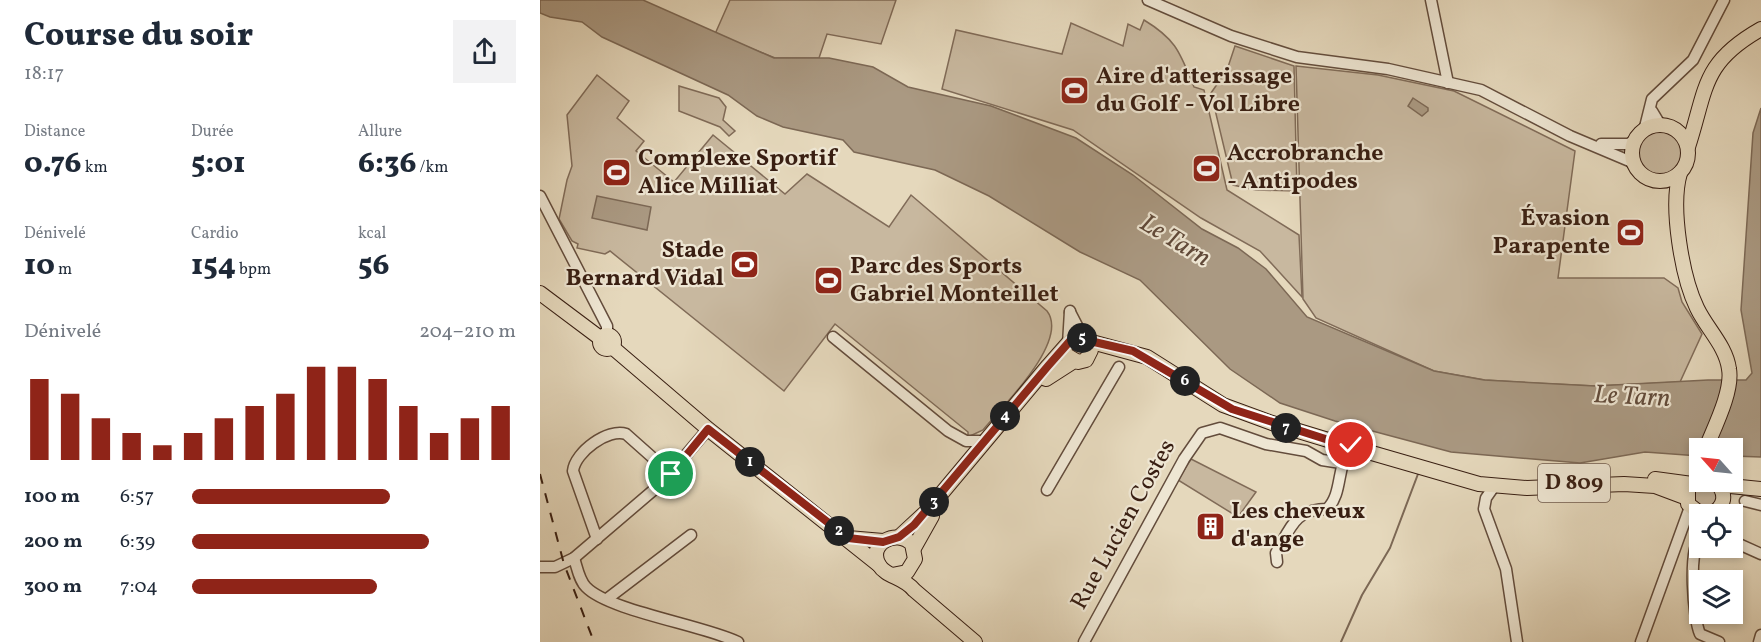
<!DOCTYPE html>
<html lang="fr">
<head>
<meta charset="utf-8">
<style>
  :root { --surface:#fff; --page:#f2f2f3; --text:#1f2937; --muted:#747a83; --accent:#8f2418 }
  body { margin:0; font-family:Vollkorn,serif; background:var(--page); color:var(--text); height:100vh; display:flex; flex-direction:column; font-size:22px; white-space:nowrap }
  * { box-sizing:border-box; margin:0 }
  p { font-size:20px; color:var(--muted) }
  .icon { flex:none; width:33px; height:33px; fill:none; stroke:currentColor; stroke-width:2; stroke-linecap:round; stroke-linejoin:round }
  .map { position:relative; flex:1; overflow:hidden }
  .panel { display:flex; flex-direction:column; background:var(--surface); width:540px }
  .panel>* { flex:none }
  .needle { width:39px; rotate:297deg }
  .tools { position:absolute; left:1149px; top:438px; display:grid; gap:12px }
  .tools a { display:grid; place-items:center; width:54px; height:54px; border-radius:0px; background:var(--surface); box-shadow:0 3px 9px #0003; font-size:30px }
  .pin { position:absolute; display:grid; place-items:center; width:51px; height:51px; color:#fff; margin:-26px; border:3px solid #fff; border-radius:50%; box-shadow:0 2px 6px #0007 }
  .km { position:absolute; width:30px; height:30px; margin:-15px; border-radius:50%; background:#222; color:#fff; font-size:16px; line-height:30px; text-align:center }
  .round { display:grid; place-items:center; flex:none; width:63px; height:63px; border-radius:0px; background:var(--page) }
  .head { display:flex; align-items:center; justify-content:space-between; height:102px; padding:0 24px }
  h1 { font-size:33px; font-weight:800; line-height:45px }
  .stats { display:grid; grid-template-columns:repeat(3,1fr); gap:9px; height:102px; padding:6px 24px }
  .stats div { display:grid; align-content:center }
  .stats b { font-size:30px; font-weight:800 }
  .stats small { font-size:16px; font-weight:400 }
  .stats p { font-size:16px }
  .chart { height:168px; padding:12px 24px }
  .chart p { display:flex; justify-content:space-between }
  .chart svg { width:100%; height:108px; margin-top:6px; stroke:var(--accent); stroke-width:6 }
  ul { padding:0 24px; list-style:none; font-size:20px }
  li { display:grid; grid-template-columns:96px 72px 1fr; align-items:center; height:45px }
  li i { height:15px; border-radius:8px; background:var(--accent) }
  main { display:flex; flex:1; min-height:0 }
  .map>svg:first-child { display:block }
</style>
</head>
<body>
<main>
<section class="panel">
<div class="head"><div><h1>Course du soir</h1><p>18:17</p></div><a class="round"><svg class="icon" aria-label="share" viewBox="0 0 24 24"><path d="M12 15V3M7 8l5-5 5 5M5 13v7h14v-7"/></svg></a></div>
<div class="stats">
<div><p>Distance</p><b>0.76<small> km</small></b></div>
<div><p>Durée</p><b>5:01</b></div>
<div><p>Allure</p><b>6:36<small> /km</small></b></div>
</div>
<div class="stats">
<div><p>Dénivelé</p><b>10<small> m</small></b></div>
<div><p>Cardio</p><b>154<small> bpm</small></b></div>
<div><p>kcal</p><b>56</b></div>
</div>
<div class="chart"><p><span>Dénivelé</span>204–210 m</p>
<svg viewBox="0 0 160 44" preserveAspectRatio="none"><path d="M5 44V11M15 44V17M25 44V27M35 44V33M45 44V38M55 44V33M65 44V27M75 44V22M85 44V17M95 44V6M105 44V6M115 44V11M125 44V22M135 44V33M145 44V27M155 44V22"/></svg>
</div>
<ul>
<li><b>100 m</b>6:57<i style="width:61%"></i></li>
<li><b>200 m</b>6:39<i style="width:73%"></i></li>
<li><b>300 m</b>7:04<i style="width:57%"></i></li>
</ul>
</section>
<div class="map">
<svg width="1221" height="642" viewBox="0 0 1221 642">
  <rect width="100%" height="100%" fill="#e5d8bc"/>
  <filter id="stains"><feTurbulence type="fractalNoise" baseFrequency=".00333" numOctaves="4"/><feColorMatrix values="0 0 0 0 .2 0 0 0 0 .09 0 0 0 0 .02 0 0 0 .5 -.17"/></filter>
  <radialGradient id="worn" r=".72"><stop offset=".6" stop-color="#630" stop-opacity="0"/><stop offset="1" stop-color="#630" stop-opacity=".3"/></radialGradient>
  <g fill="#c8b89f" stroke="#806b58" stroke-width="1.5">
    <polygon points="190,0 356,0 341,44 287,34 279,58 235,58 175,34"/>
    <path d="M604 20C637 40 640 53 654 87L664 90 687 190 759 235 762 297 720 251 661 218 533 130 402 89 416 30 522 54 531 23 583 46 588 24 600 30Z"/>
    <polygon points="695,46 754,66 757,191 716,190 693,185 671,93 687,70"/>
    <polygon points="756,66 838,75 914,91 1035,151 1018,278 1124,278 1138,288 1142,302 1162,334 1140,382 1055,386 993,383 945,380 894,371 776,318 763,299"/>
    <path d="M57 75 89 101 77 118 104 141 96 151 134 182 173 135 245 194 267 174 349 227 371 195 507 311C530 341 462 407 443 430L428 437V432L295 324 244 391 70 251 65 254 37 248 38 244 32 241 19 219 27 180 32 166 27 115Z"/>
    <polygon points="139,86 179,98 186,107 183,120 195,131 189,136 180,127 139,111"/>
    <circle cx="1120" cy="153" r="22"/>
    <polygon points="651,459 716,492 698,517 638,480"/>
    <circle cx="1165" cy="496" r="12"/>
  </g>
  <g fill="#aa9982" stroke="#7c6855" stroke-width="1.5">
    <polygon points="0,0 103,0 234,58 289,58 333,67 368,87 451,106 536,138 593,175 662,229 698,248 726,269 767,317 894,371 944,380 1055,386 1168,380 1206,380 1212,373 1201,310 1213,133 1221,108 1221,457 1193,456 1192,448 1160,448 1159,456 1105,452 1040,463 911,452 795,421 740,403 690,369 600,280 540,252 449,196 395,170 314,152 303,140 243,127 217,116 188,95 62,37 42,22 10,17 0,13"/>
    <polygon points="873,98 888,108 888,111 882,116 868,106"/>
    <polygon points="57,196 111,207 107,230 52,218"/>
  </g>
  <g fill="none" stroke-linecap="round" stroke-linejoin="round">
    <polyline stroke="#7c6855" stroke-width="2" points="801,642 822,595 850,548 878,474"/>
    <defs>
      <g id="minor">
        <polyline points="608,0 691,36 757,57 848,69 941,90 1030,136 1094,163"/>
        <polyline points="891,0 908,83"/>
        <polyline points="1112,111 1121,126"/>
        <polyline points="1104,131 1112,99 1153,60 1184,0"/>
        <polyline points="1061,144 1088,144 1096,140"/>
        <polyline points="0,196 67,326 67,334"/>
        <polyline points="530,312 544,339"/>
        <polyline points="293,337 408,431 426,441 444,441"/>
        <polyline points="528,344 530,311"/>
        <polyline points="960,485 953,488 946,498 944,509 966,569 977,642"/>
        <polyline points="507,490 579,367"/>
        <polyline points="1205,501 1221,505"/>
        <path d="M1160 537C1148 550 1153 618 1160 634L1179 642"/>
        <path d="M57 539 33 471C35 452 68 428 86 434L131 474"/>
        <polyline points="1192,541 1221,554"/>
        <path d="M34 558C37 567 39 580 46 587 69 611 163 625 198 642"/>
        <path d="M737 562 736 553C751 527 755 509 787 509 802 495 797 469 808 451"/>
        <polyline points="0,567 15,567 34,558 123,482 168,429"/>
        <polyline points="67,599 151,535"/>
        <polyline points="544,642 644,459 662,433 680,428 726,444 766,451 782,460 801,463"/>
        <polyline points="1101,642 1150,507"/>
        <polyline points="1219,642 1221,635"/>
      </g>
      <g id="major">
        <circle cx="1120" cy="153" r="28"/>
        <path d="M1148 147C1167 89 1161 63 1221 29"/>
        <path d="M1140 173C1130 207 1142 277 1157 308 1167 329 1186 346 1189 369 1193 391 1174 428 1166 448"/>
        <polyline points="0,293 60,338"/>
        <circle cx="67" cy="342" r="7"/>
        <polyline points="72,347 168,429 339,565"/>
        <polyline points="528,356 538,362 546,360 551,350 546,340"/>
        <polyline points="506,379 534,361"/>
        <polyline points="1115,479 1152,484"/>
        <polyline points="1180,485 1221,489"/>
        <polyline points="1148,490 1148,504 1161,514"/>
        <path d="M1170 514C1185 508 1188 493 1175 482"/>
        <polyline points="359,537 386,512 508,366 530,341 537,338 607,357 683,405 732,423 798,443 807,440 811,447 939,484 987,488 1084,484 1115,486 1147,498"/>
        <polyline points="308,538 343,541"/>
        <polyline points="374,548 392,516"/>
        <path d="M352 575 367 572 375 559 372 544C356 528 327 544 339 565 346 577 364 577 374 590L435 642"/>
      </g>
    </defs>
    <use href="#minor" stroke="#634c3c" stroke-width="13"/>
    <use href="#major" stroke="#381e12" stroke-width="16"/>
    <use href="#minor" stroke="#eee6d3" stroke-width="10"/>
    <use href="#major" stroke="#e5d8bc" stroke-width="14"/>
    <polyline stroke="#381e12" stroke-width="2" stroke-dasharray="10 10" stroke-linecap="butt" points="0,474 24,564 54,642"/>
  </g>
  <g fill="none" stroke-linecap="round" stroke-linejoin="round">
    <defs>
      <polyline id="route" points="131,474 168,429 308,538 343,542 359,537 374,525 508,366 530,341 537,338 593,351 692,409 798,443 807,440 811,445"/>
    </defs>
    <use href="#route" stroke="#fff" stroke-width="12"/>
    <use href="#route" stroke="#8f2418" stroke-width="8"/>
  </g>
  <defs>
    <symbol id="stadium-square" viewBox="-11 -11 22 22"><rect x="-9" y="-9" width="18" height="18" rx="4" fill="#8f2418" stroke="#eee6d3"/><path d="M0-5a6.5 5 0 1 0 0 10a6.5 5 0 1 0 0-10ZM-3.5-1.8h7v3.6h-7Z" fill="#fff"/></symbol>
    <symbol id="building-square" viewBox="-11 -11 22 22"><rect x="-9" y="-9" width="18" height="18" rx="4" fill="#8f2418" stroke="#eee6d3"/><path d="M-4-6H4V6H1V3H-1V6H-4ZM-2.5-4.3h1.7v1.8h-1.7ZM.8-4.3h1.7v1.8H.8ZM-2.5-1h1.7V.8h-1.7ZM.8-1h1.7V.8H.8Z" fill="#fff"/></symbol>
  </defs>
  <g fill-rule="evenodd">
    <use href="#stadium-square" x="518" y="74" width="33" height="33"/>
    <use href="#stadium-square" x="650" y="152" width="33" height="33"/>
    <use href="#stadium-square" x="60" y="156" width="33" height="33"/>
    <use href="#stadium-square" x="1074" y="216" width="33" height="33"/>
    <use href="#stadium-square" x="188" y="248" width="33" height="33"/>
    <use href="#stadium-square" x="272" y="264" width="33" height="33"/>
    <use href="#building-square" x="654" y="510" width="33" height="33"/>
  </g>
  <g text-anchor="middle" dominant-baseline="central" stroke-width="4.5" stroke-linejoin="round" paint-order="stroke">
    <rect fill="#eee6d3" stroke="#6f5a4c" stroke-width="1.5" x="998" y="464" width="72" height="38" rx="4.5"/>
    <g font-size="22" font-weight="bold" fill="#381e12">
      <text x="1034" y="483">D 809</text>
    </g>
    <g font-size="24" font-weight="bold" fill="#381e12" stroke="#eee6d3" text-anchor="start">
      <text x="556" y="77">Aire d'atterissage<tspan x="556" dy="28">du Golf - Vol Libre</tspan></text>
      <text x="687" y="154">Accrobranche<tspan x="687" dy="28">- Antipodes</tspan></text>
      <text x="98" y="159">Complexe Sportif<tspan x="98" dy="28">Alice Milliat</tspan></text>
      <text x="1070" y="219" text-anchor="end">Évasion<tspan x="1070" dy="28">Parapente</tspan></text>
      <text x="184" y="251" text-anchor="end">Stade<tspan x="184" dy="28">Bernard Vidal</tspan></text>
      <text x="310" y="267">Parc des Sports<tspan x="310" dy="28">Gabriel Monteillet</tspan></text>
      <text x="691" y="512">Les cheveux<tspan x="691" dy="28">d'ange</tspan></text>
    </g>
    <g font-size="24" fill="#381e12" stroke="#eee6d3">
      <text transform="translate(584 525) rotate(-61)">Rue Lucien Costes</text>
    </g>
    <g font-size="26" font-style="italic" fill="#604939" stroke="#eee6d3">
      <text transform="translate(635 241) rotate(31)">Le Tarn</text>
      <text transform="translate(1092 397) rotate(3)">Le Tarn</text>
    </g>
  </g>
  <rect width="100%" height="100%" filter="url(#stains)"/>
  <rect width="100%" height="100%" fill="url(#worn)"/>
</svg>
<div class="tools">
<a><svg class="needle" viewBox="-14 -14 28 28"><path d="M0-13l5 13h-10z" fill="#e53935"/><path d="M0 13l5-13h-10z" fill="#747a83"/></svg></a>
<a><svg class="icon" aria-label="locate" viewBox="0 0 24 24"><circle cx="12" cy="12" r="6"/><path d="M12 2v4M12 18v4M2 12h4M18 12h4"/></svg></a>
<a><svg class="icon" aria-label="layers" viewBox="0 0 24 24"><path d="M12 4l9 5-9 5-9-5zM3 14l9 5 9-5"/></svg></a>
</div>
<div class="pin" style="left:131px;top:474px;background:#1e9e55"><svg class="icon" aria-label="arrive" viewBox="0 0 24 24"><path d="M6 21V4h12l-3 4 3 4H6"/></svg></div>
<div class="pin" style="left:811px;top:445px;background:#d93025"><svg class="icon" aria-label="check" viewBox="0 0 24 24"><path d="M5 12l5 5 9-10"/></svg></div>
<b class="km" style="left:210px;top:462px">1</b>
<b class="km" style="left:299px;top:531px">2</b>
<b class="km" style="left:394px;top:502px">3</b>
<b class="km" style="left:465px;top:416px">4</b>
<b class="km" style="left:542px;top:338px">5</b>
<b class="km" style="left:645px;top:381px">6</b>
<b class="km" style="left:746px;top:428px">7</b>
</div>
</main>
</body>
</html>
